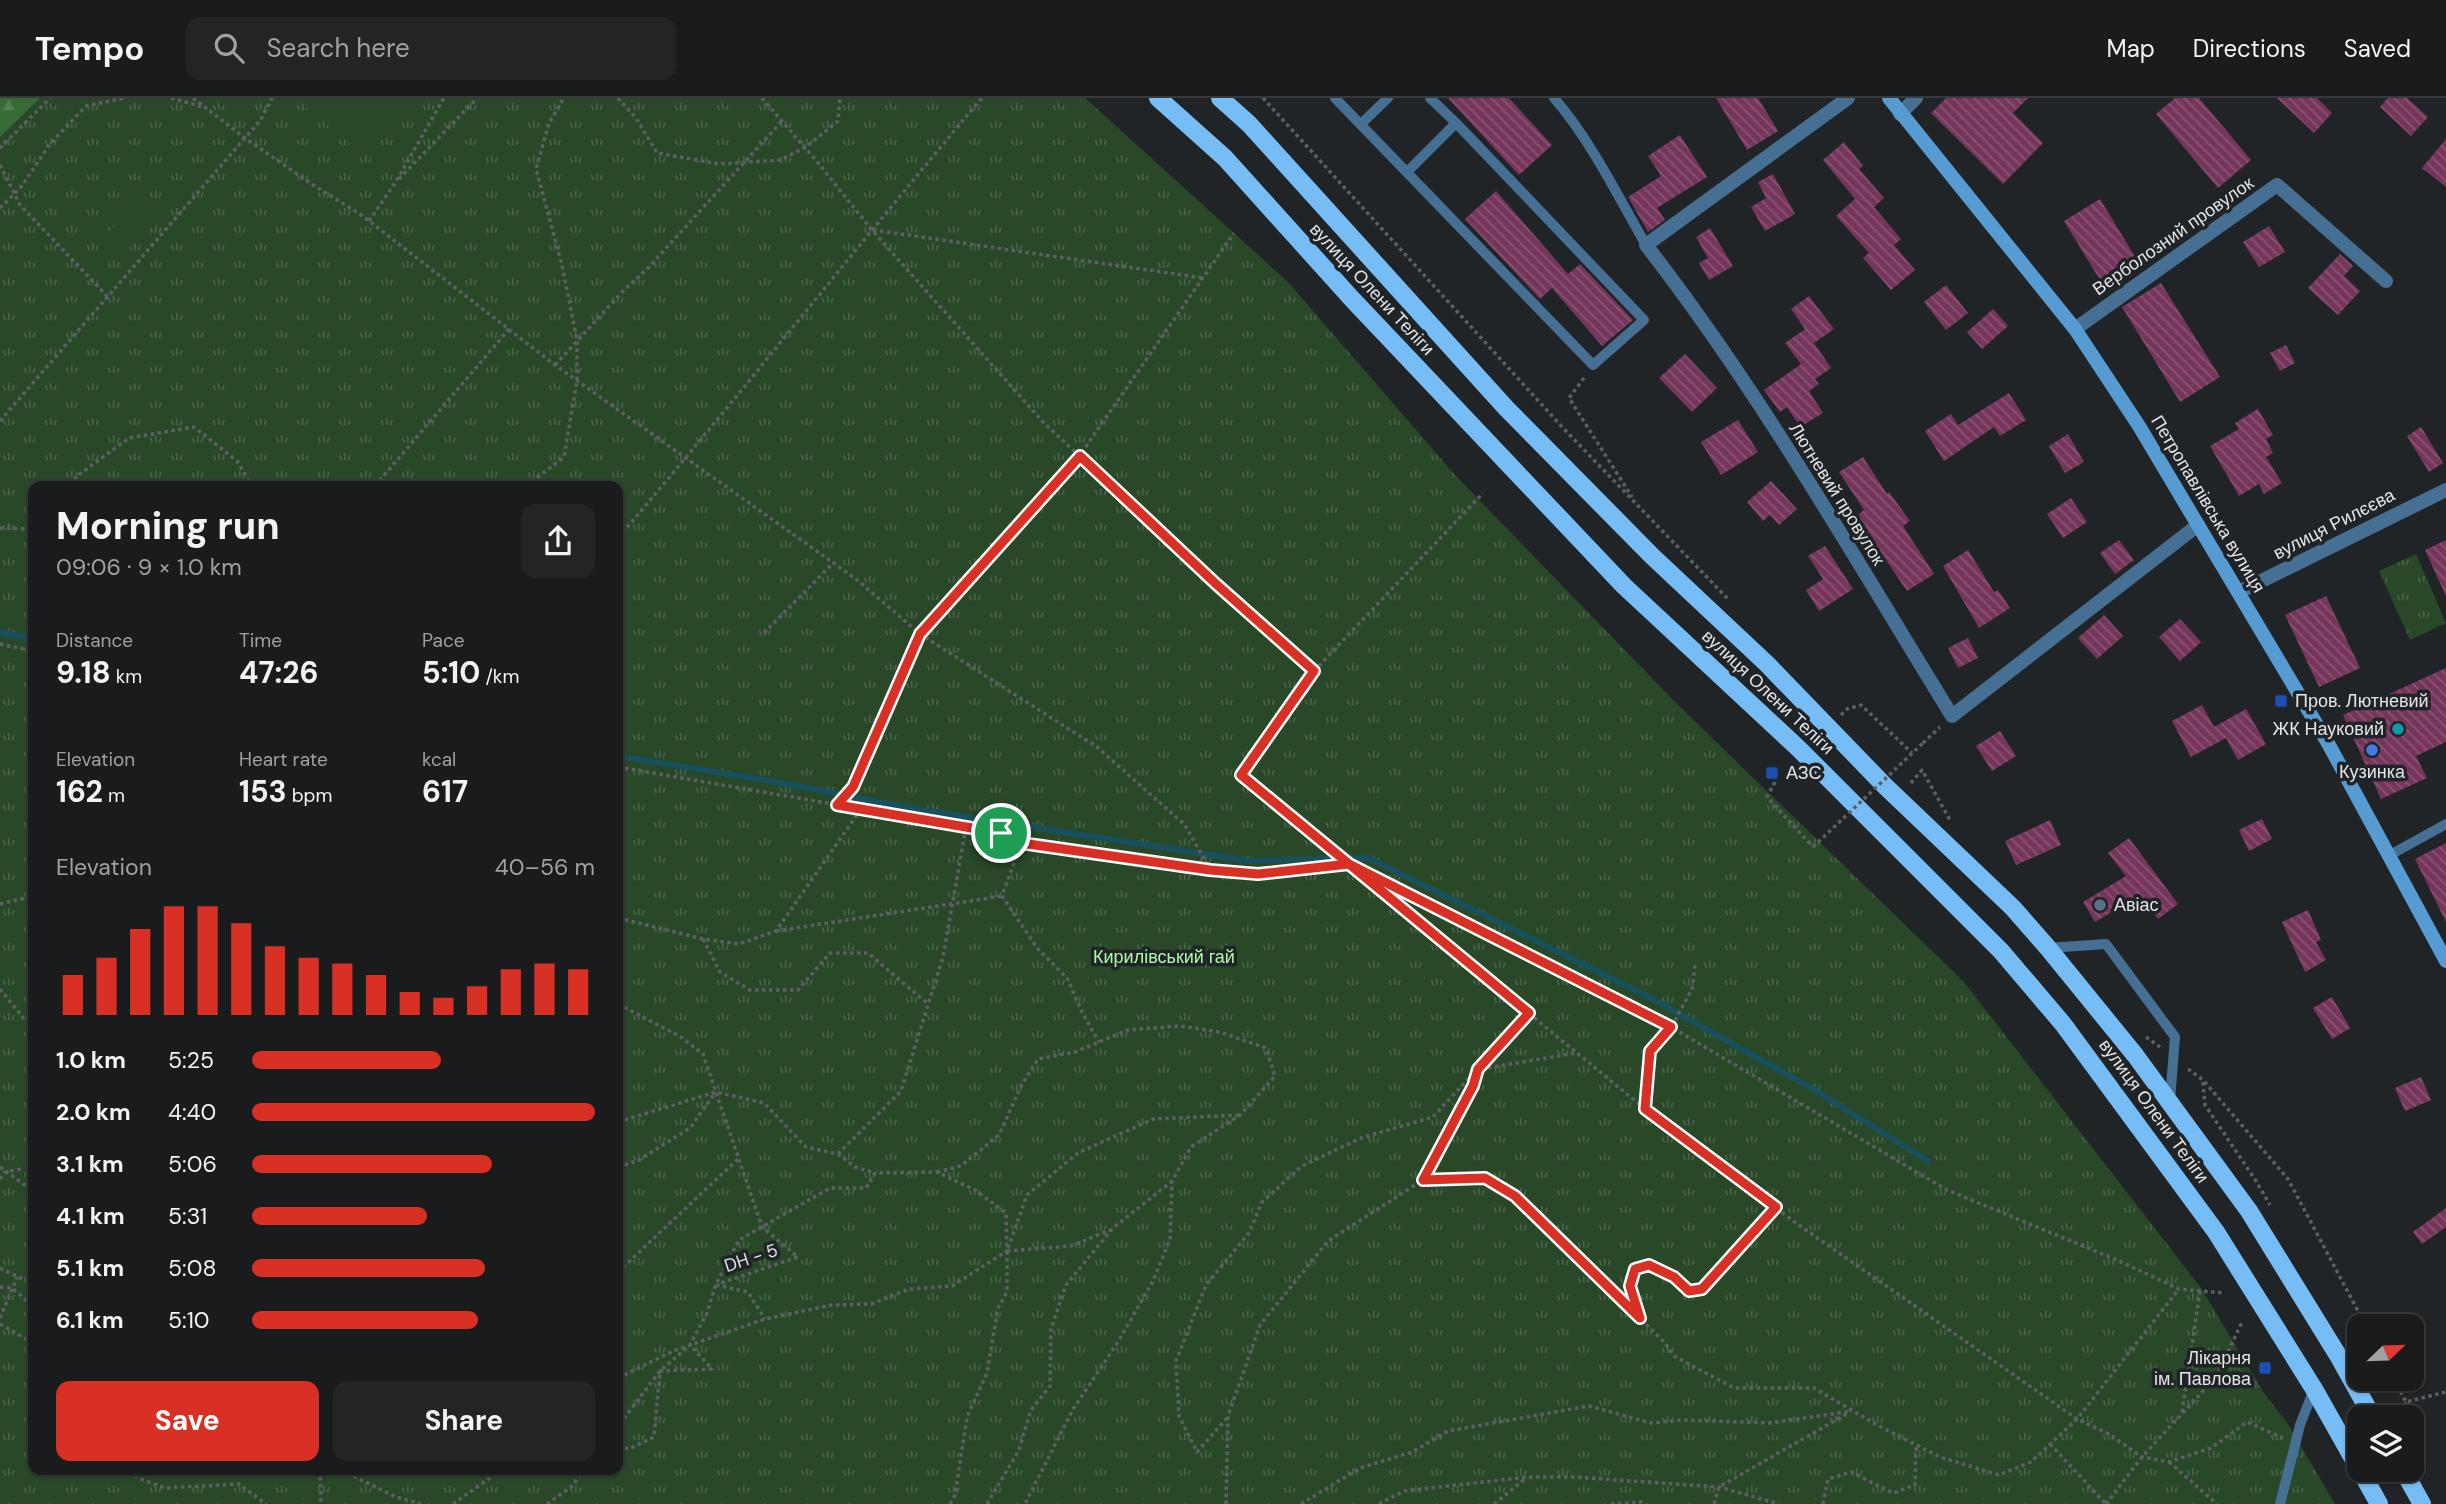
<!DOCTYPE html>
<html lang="en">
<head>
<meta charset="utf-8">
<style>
  :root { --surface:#191b1c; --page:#222425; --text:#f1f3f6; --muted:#9fa1a3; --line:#37393b; --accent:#d93025 }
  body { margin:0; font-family:"DM Sans",sans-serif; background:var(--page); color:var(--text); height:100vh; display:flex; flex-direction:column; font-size:26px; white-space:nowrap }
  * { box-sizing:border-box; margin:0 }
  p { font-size:23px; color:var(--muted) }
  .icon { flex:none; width:38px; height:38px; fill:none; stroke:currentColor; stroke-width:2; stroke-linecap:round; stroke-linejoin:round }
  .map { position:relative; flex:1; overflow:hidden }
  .sheet { position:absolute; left:28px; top:383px; width:595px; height:994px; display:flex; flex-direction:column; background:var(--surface); border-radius:14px; box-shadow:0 2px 5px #0004,0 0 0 2px var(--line) }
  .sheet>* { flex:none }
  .needle { width:46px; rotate:67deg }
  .fabs { position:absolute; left:2347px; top:1216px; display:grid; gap:14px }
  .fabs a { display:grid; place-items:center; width:77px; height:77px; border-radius:14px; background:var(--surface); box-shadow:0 2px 5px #0004,0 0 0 2px var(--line); font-size:35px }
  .pin { position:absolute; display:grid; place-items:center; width:60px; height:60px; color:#fff; margin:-30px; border:4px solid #fff; border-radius:50%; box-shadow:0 2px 7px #0007 }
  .round { display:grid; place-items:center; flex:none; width:74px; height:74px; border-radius:14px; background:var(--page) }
  .summary { display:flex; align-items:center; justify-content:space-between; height:119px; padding:0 28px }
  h1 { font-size:38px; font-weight:700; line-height:52px }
  .figures { display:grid; grid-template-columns:repeat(3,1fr); gap:10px; height:119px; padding:7px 28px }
  .figures div { display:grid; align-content:center }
  .figures b { font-size:30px; font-weight:700 }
  .figures small { font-size:19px; font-weight:400 }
  .figures p { font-size:19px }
  .chart { height:196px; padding:14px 28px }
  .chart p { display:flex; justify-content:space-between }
  .chart svg { width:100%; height:126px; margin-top:7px; stroke:var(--accent); stroke-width:6 }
  .primary-button { display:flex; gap:14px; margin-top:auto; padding:14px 28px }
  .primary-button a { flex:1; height:80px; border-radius:14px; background:var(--accent); color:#fff; font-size:28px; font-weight:700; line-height:80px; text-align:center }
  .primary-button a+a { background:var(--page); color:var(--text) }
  ul { padding:0 28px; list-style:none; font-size:23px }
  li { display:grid; grid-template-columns:112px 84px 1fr; align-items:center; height:52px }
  li i { height:18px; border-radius:9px; background:var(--accent) }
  header { display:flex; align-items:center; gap:42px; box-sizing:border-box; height:98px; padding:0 35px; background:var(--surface); border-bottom:2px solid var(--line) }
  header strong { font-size:33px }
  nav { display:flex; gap:38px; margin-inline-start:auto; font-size:24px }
  .search { width:490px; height:63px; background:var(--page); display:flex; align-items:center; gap:18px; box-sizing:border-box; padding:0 24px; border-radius:14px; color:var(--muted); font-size:26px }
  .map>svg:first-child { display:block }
</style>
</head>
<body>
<header>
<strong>Tempo</strong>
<div class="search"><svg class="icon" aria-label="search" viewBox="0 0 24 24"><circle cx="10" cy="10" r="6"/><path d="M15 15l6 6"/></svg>Search here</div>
<nav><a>Map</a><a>Directions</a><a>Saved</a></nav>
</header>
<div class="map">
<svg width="2446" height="1406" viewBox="0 0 2446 1406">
  <defs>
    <pattern id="grass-tufts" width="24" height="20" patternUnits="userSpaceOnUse" patternTransform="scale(1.75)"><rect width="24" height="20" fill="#284828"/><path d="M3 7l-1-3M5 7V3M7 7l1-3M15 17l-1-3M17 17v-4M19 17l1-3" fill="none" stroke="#476247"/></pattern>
    <pattern id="forest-firs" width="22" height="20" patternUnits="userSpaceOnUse" patternTransform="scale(1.75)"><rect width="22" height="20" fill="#356b36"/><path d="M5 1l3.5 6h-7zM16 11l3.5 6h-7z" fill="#528053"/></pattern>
    <pattern id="building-back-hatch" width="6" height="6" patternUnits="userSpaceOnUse" patternTransform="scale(1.75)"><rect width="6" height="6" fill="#76365b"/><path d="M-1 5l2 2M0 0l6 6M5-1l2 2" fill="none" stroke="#895373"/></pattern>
  </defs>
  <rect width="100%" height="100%" fill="#212426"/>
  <g fill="url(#grass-tufts)" fill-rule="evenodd">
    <path d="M0 0H1085L1288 184 1455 377 1675 604 1964 884 2201 1190 2264 1295 2288 1326 2335 1406H0ZM33 388H618V1372H33Z"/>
    <polygon points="2416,456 2446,525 2410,542 2379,473"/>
  </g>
  <polygon fill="url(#forest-firs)" points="0,0 40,0 0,39"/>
  <g fill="#284828">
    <polygon points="296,0 411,0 363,57"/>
    <polygon points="143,96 162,113 116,164 97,147"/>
  </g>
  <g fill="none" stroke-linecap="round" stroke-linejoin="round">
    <g stroke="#19505d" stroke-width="6">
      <polyline points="0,534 33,541"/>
      <polyline points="618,658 782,685 916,711 1249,763 1368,760 1649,899 1813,991 1928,1063"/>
    </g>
  </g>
  <g fill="url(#building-back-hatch)">
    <polygon points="1448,0 1509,0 1552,47 1519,77"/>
    <polygon points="1716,0 1758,0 1778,33 1747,52"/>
    <polygon points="1946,0 2028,0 2013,15 2043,45 2003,86 1931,15"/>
    <polygon points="2175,0 2199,0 2251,62 2218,90 2156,16"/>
    <polygon points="2277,0 2317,0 2332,15 2314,35"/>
    <polygon points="2388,0 2407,0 2428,19 2411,38 2380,9"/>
    <polygon points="1680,37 1707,79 1657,110 1665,122 1648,134 1628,99 1661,78 1648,58"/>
    <polygon points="2446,41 2446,89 2422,70"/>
    <polygon points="1844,44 1863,68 1859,71 1884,100 1874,109 1901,141 1894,147 1915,172 1891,192 1863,160 1869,155 1836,118 1855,101 1823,62"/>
    <polygon points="1773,76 1795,116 1765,133 1751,109 1766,100 1758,84"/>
    <polygon points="1496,93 1568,176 1580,166 1633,222 1602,248 1552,190 1540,201 1465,121"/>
    <polygon points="2100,101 2136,160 2100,182 2064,123"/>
    <polygon points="2269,128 2285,154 2259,169 2243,144"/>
    <polygon points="1710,130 1733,168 1709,182 1699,165 1708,160 1696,139"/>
    <polygon points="2340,156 2353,168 2344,178 2360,193 2338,217 2308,190"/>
    <polygon points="2161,185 2220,279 2180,304 2122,209"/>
    <polygon points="1946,187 1968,215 1946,232 1924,204"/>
    <polygon points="1809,198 1834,231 1814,245 1831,270 1815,281 1819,286 1809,293 1823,315 1800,329 1787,309 1780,314 1764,292 1801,266 1785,245 1805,231 1791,211"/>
    <polygon points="1993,211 2008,228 1982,251 1967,234"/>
    <polygon points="2286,247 2295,265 2280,273 2270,255"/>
    <polygon points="1685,256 1717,290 1692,314 1659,280"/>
    <polygon points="2009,295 2026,322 2000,338 1994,329 1944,363 1925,333 1951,316 1958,327"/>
    <polygon points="2258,311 2273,337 2266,341 2273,355 2266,359 2282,385 2264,396 2259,386 2239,398 2210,348 2239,331 2235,325"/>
    <polygon points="1738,322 1758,354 1721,377 1701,344"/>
    <polygon points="2421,329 2443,365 2429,374 2407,338"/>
    <polygon points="2068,336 2084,364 2065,375 2049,348"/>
    <polygon points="1863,359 1887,396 1889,394 1910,423 1903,428 1934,476 1907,493 1856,418 1864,412 1839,374"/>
    <polygon points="1771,383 1797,411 1779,427 1770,417 1763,423 1747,404"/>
    <polygon points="2071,400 2087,424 2063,440 2047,416"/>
    <polygon points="2119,442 2134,462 2115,476 2100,455"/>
    <polygon points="2446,442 2446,498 2425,452"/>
    <polygon points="1825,448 1853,491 1819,513 1806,492 1823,481 1808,458"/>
    <polygon points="1968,452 1994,494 1998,492 2010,510 1979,530 1943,468"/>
    <polygon points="2326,498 2360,570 2319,589 2285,517"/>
    <polygon points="2104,517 2123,538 2097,561 2078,540"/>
    <polygon points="2180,521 2201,544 2180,563 2159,539"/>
    <polygon points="1968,540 1978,560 1958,570 1948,550"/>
    <polygon points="2446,570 2446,644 2416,658 2427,680 2381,701 2343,617"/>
    <polygon points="2202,607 2214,629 2246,611 2266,646 2238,662 2226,640 2191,659 2172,623"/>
    <polygon points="2000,633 2016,658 1992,673 1976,648"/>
    <polygon points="2262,721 2272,741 2249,753 2239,732"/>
    <polygon points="2050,722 2061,747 2016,767 2005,743"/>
    <polygon points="2129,740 2178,806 2158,821 2140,797 2095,824 2083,804 2126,778 2108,755"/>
    <polygon points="2446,745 2446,824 2415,761"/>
    <polygon points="2308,812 2321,842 2316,844 2326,862 2305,874 2282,824"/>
    <polygon points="2332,899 2350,930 2332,941 2313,910"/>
    <polygon points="2421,979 2431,1002 2405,1013 2395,990"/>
    <polygon points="2446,1110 2446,1129 2422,1146 2413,1134"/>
  </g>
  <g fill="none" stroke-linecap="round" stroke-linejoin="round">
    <g stroke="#5d6062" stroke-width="3.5" stroke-dasharray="3.5 3.5" stroke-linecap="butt">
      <polyline points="171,0 203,9"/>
      <polyline points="193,0 245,40 313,87 360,116 555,267 856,481 920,536 1097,649 1185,727 1210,771"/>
      <polyline points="618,0 636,20 657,55 719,66 780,62 806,49 838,23 840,0"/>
      <polyline points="762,0 819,66 871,131 1043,324 1215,485 1314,573 1241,677 1349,766 1474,832 1671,929 1947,1092 2117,1162 2179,1191 2224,1195"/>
      <polyline points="1263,0 1563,330 1728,501"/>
      <polyline points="0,50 50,0"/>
      <polyline points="0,67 20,107 108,199"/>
      <polyline points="399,81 477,0"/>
      <polyline points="0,110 21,89 50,46 86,8 125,0"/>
      <polyline points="369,123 395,85 444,0"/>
      <polyline points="873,132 1203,180"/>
      <polyline points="555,267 624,192 649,169 782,23"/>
      <polyline points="1584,280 1569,300 1632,399"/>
      <polyline points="0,323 245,40 260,23 272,0"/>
      <polyline points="71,388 77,378 129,340 194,329 237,363 252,388"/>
      <polyline points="375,388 509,231"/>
      <polyline points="526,388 564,359 577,283 577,242 562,167 536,71 549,25 564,0"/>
      <polyline points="0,430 28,431 33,429"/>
      <polyline points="28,431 33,448"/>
      <path d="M618 440C742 295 859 145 982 0"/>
      <polyline points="764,535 833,465"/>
      <polyline points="0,546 33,553"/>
      <polyline points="1314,573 1483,395"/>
      <polyline points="1841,617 1847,611 1861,607 1912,655"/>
      <polyline points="1923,645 1940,629"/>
      <polyline points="618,669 1001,735 1021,745 1211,772 1258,776 1350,768"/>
      <polyline points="1775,684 1767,699 1813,749"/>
      <polyline points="1911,685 1922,672 1950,722"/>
      <polyline points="837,707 853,689 920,536 1080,357 1234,135"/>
      <polyline points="1021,745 1002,798 1038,851 1067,880 1082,914 1099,944"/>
      <polyline points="1356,773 1645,1011 1796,1125 2077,1321 2109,1336 2142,1359 2169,1364 2211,1350 2247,1324 2283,1340"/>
      <polyline points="0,806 33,798"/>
      <polyline points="618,820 703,841 739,846 776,833 861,711"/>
      <polyline points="776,833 1002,798"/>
      <polyline points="703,841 720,874 750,892 798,892 830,855 868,855 927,905"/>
      <polyline points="0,891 33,932"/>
      <polyline points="618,906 681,939 703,956 762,1129 798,1159 718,1186"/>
      <polyline points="2146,939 2160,949"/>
      <polyline points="1481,971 1576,955"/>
      <polyline points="2188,971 2203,982 2288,1081 2366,1228"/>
      <polyline points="2203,984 2205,1007 2256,1083 2270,1107"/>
      <polyline points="1645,1011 1650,953 1672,928 1692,891 1695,867"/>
      <polyline points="618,1024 716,994 764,1005 806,1049 838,1056 855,1069 875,1075 866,1090 830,1090 739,1142 716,1186 707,1215 690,1247 660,1273 618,1328"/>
      <polyline points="838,1056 901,993 943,859 966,729"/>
      <polyline points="0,1069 33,1093"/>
      <polyline points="618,1069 639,1062 690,1030 715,995"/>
      <polyline points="937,1074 961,1068 999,1037 1021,988 1038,961 1075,954 1128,932 1180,928 1220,934 1266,950 1275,978 1240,1017 1191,1049 1172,1083 1170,1141 1153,1183 1118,1244 1072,1313 1025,1406"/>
      <polyline points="0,1081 5,1074 22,1071"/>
      <polyline points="1423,1082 1473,988 1477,974"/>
      <polyline points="1007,1153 1071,1148 1110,1132"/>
      <polyline points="0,1170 33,1186"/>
      <polyline points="618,1174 739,1060"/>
      <polyline points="716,1187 748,1194 765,1221"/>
      <polyline points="0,1189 12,1190 33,1208"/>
      <polyline points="1639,1218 1631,1188 1635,1171 1649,1167 1674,1179 1689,1193 1702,1191 1775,1109"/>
      <polyline points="0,1220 17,1179"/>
      <polyline points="0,1226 33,1245"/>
      <polyline points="618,1280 673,1253 765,1221 832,1207 871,1206 909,1191 952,1188 1007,1153 1006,1115 975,1092 937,1074 875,1075"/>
      <polyline points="2394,1281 2406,1304 2446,1294"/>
      <polyline points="2182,1314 2200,1193"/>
      <polyline points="1227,1320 1197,1354 1179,1318 1176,1263 1206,1187 1249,1135 1262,1104 1302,1068 1361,1040 1433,1019 1529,915"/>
      <polyline points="2404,1320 2406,1304"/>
      <polyline points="2050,1346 2106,1406"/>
      <polyline points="618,1348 629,1351 654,1339 660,1273 712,1271 690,1247"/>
      <polyline points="2169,1364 2217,1406"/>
      <polyline points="130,1372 138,1380 165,1390 239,1386 266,1406"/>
      <polyline points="320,1372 321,1406"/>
      <polyline points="341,1372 396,1399 421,1406"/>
      <polyline points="453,1406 501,1372"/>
      <polyline points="547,1406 571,1389 585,1372"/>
      <polyline points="950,1406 955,1397 967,1319 987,1275 998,1210 1007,1194 1007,1153 1027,1097 1078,1055 1153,1021 1240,1017"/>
      <polyline points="987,1406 1019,1352 1031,1312 1050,1288 1051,1231 1066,1187 1113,1130 1171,1084"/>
      <polyline points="1226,1406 1228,1318 1260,1227 1328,1143 1423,1082 1485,1080 1515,1098 1665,1245 1674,1258 1734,1290 1814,1290 1877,1327 1940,1359 1999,1377 2031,1364 2077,1321 2179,1191"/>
      <polyline points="1301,1406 1360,1370 1412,1354 1448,1333 1589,1308 1651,1325 1683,1322 1770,1325 1852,1313"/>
      <polyline points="1379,1406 1404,1393 1527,1379 1574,1379 1719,1389 1779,1406"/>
      <polyline points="1494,1406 1525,1381"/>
      <polyline points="1611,1406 1642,1404 1646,1406"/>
      <polyline points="1714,1406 1719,1389 1850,1314"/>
      <polyline points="1823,1406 1828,1381 1851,1374 1893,1395 1915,1387 1916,1348"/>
      <polyline points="2106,1406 2142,1359 2216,1279 2242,1224"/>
    </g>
    <g stroke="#467093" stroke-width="10">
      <polyline points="1335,0 1593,267 1644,222 1456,25 1408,73"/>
      <polyline points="1430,0 1456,25"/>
      <path d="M1554 0C1590 41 1619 100 1646 147"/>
      <polyline points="1362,25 1388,0"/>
      <polyline points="2390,757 2446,726"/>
      <polyline points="2048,850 2106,846 2175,939 2170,1002"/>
      <polyline points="2280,1406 2300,1327 2314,1291"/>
    </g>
    <g stroke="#467093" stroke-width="14">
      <path d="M1848 0 1646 147C1761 295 1854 459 1952 618L2198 427"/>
      <polyline points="1900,16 1916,0"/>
      <polyline points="2075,231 2277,87 2386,183"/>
      <polyline points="2239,494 2446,392"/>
    </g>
    <polyline stroke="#569cd3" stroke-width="14" points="1889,0 2075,231 2139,328 2329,647 2446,863"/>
    <g stroke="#76bdf6" stroke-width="18">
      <polyline points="1158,0 1225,60 1352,201 1624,488 1798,650 2001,853 2063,926 2216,1134 2314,1291 2359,1371"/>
      <polyline points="1220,0 1249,26 1506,310 1652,458 1767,566 1885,688 2013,810 2048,850 2135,957 2249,1113 2339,1259 2373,1320"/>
      <polyline points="2360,1372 2379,1406"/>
      <polyline points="2403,1372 2422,1406"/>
    </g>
    <polyline stroke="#5d6062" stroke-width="3.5" stroke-dasharray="3.5 3.5" stroke-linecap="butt" points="1813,749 1923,645"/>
  </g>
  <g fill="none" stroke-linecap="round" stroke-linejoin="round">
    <defs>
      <polyline id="route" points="1001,735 1021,745 1210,772 1258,776 1349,766 1529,915 1478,971 1473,988 1423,1082 1485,1080 1515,1098 1640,1220 1630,1188 1635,1171 1649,1167 1674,1179 1689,1193 1702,1191 1776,1109 1645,1011 1650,953 1671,929 1349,766 1241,677 1314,573 1215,485 1080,358 920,536 853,689 837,707 1001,735"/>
    </defs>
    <use href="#route" stroke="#fff" stroke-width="14"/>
    <use href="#route" stroke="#d93025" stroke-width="9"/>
  </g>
  <g fill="#1a4fb4" stroke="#212426" stroke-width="2.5">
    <rect x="2274" y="596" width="14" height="14" rx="3.5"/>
    <rect x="1765" y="668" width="14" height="14" rx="3.5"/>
    <rect x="2258" y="1263" width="14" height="14" rx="3.5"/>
  </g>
  <circle fill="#0f9aa8" stroke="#212426" stroke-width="2.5" cx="2398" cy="631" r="7"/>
  <circle fill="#3f7fe0" stroke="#212426" stroke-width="2.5" cx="2372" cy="652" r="7"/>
  <circle fill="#5c6f8a" stroke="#212426" stroke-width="2.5" cx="2100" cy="807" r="7"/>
  <g text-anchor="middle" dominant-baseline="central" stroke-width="7" stroke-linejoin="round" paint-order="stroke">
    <g font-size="18" fill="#e2e4e6" stroke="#212426">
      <text transform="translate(2173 138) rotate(-35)">Верболозний провулок</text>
      <text transform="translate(1372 191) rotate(47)">вулиця Олени Теліги</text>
      <text transform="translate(1837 396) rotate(58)">Лютневий провулок</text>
      <text transform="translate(2208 406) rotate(59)">Петропавлівська вулиця</text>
      <text transform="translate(2334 426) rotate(-27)">вулиця Рилєєва</text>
      <text transform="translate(1768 594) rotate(43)">вулиця Олени Теліги</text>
      <text transform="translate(2154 1013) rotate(54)">вулиця Олени Теліги</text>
      <text transform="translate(751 1160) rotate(-18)">DH - 5</text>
    </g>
    <g font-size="18" fill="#e2e4e6" stroke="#212426" text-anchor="start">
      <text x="2295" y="603">Пров. Лютневий</text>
      <text x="2384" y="631" text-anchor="end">ЖК Науковий</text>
      <text x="2372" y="674" text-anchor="middle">Кузинка</text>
      <text x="1786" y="675">АЗС</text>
      <text x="2114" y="807">Авіас</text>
      <text x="2251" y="1260" text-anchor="end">Лікарня<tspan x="2251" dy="21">ім. Павлова</tspan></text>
    </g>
    <g font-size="18" fill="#abf8a9" stroke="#212426">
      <text x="1164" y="859">Кирилівський гай</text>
    </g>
  </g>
</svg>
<div class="fabs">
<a><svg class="needle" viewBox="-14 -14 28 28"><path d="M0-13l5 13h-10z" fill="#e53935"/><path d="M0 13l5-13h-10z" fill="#9fa1a3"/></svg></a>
<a><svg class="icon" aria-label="layers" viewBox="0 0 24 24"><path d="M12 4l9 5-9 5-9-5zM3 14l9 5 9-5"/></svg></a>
</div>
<div class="pin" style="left:1001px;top:735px;background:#1e9e55"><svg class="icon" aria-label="arrive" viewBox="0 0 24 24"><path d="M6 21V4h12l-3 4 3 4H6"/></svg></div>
<section class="sheet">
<div class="summary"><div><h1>Morning run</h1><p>09:06 · 9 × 1.0 km</p></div><a class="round"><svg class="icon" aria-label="share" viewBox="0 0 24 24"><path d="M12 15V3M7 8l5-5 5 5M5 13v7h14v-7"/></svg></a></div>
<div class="figures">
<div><p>Distance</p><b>9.18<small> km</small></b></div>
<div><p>Time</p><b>47:26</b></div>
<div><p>Pace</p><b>5:10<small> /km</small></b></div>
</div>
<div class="figures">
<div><p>Elevation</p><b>162<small> m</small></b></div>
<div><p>Heart rate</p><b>153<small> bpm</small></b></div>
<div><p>kcal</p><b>617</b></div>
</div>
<div class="chart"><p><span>Elevation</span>40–56 m</p>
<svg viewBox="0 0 160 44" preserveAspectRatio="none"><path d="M5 44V30M15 44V24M25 44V14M35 44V6M45 44V6M55 44V12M65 44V20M75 44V24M85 44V26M95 44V30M105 44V36M115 44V38M125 44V34M135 44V28M145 44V26M155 44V28"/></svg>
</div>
<ul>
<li><b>1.0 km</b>5:25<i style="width:55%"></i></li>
<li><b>2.0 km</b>4:40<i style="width:100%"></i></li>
<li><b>3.1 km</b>5:06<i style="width:70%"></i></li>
<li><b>4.1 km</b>5:31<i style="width:51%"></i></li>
<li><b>5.1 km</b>5:08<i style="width:68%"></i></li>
<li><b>6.1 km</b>5:10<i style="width:66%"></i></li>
</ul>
<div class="primary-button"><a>Save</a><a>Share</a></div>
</section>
</div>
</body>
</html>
